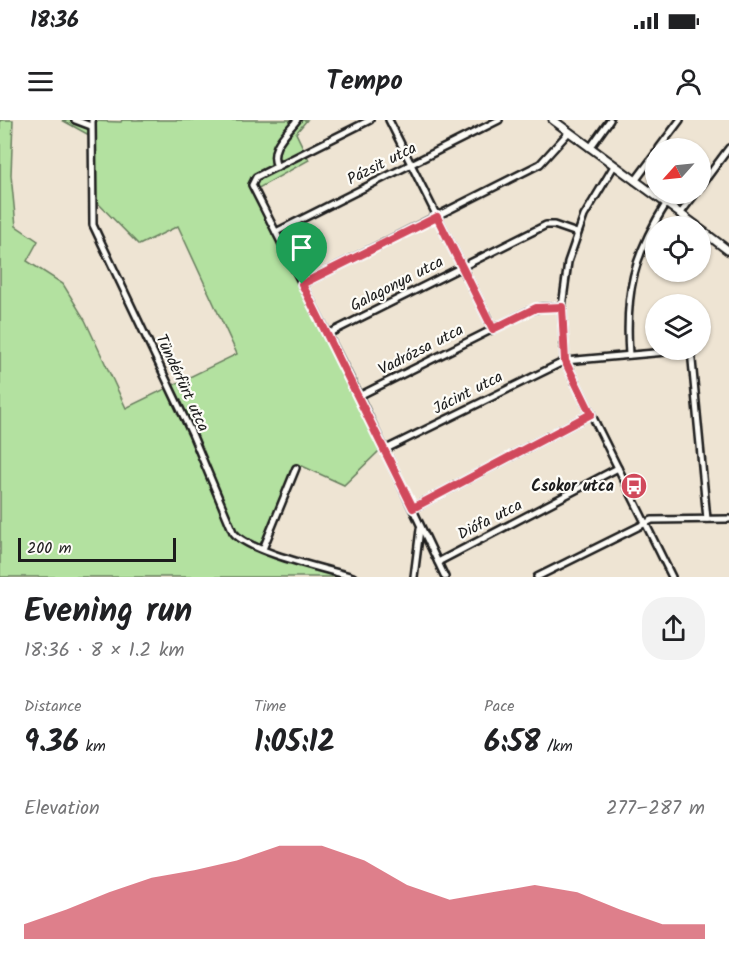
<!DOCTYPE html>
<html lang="en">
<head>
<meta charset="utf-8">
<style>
  :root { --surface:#fff; --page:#f2f2f2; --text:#202124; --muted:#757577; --accent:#d1495b }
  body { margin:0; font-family:Kalam,sans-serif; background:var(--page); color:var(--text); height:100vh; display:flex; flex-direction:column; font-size:22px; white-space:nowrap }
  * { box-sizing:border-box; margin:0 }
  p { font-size:20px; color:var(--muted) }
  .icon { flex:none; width:33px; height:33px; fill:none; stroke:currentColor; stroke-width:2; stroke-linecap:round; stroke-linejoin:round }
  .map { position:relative; height:457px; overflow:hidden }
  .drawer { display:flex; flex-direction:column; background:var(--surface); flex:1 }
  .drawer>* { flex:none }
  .needle { width:39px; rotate:243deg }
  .buttons { position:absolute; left:645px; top:18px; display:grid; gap:12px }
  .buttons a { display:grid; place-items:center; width:66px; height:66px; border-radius:50%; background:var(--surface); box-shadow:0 2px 4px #0004; font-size:30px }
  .scale { position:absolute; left:18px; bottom:15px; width:158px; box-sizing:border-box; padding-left:6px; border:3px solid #1c1c1c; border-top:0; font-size:16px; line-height:21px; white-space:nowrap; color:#1c1c1c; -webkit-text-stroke:4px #fdfcf7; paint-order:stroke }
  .pin { position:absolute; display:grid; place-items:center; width:51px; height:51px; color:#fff; margin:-62px -26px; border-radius:50% 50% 50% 0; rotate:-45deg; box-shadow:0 0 6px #0007 }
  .pin .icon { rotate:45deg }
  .round { display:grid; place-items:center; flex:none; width:63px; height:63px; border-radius:24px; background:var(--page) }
  .summary { display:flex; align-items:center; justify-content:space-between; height:102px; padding:0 24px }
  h1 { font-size:33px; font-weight:700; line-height:45px }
  .stats { display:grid; grid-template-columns:repeat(3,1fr); gap:9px; height:102px; padding:6px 24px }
  .stats div { display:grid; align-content:center }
  .stats b { font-size:30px; font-weight:700 }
  .stats small { font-size:16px; font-weight:400 }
  .stats p { font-size:16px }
  .chart { height:168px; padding:12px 24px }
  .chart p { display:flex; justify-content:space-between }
  .chart svg { width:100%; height:108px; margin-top:6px; fill:var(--accent); opacity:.7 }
  .status { display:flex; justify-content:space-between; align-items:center; height:42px; padding:0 30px; background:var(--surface); direction:ltr }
  .status svg { height:16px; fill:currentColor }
  header { display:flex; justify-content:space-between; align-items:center; height:78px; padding:0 24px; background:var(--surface); font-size:27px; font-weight:700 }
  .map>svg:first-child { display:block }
</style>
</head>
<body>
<div class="status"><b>18:36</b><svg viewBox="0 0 49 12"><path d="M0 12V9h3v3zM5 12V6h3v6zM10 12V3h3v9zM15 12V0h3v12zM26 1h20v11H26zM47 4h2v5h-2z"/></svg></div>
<header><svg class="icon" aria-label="menu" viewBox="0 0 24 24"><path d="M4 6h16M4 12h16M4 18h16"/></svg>Tempo<svg class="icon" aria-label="person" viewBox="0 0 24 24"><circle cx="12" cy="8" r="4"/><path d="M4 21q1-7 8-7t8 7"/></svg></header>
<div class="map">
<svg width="729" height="457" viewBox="0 0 729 457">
  <rect width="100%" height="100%" fill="#eee4d3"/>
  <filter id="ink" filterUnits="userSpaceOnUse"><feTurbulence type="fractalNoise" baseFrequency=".0167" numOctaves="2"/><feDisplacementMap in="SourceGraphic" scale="12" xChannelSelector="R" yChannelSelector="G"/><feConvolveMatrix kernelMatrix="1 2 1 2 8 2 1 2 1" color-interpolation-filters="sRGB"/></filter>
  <g filter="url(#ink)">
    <polygon fill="#b3e1a0" stroke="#687e5e" stroke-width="1.5" points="0,0 13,0 11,55 16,106 38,121 27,141 63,164 85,200 126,288 237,234 178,106 139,125 90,75 89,15 62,0 121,2 122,0 307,0 296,13 309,40 253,71 380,330 344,365 300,345 258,431 342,457 0,457"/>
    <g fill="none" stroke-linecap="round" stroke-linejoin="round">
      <defs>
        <g id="street">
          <polyline points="75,0 91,6"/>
          <path d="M92 0 93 105 192 314 233 412C248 432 326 449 353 457"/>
          <polyline points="370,0 256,57 252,65 359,276 445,457"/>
          <polyline points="389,0 493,209"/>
          <polyline points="590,28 610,0"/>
          <polyline points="659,28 680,0"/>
          <polyline points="614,46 584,96 568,142 562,187 565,241 672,457"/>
          <path d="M277 47C268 28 286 14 297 0"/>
          <polyline points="635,61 656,33"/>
          <polyline points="700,67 729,28"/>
          <polyline points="680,94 695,74"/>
          <polyline points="276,112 499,0"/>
          <polyline points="302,164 540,44 569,12"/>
          <polyline points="328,214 546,105 554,105 577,113"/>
          <polyline points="691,230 707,399"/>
          <path d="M629 235C625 173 633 136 666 84"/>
          <polyline points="359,276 529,191 542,187 562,187"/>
          <polyline points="384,330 565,241 688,230"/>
          <polyline points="413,388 591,294"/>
          <polyline points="263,429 296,348"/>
          <polyline points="438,442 618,348"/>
          <polyline points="414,457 420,409"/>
          <polyline points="537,457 652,400 729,399"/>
        </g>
        <g id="secondary">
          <polyline points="553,0 697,106"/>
          <polyline points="700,109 729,131"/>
        </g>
      </defs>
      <use href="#street" stroke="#1c1c1c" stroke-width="10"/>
      <use href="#secondary" stroke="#1c1c1c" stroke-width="11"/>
      <use href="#street" stroke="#fdfcf7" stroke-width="5"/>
      <use href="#secondary" stroke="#fdfcf7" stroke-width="7"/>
    </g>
  </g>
  <g fill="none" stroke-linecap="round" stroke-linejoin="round" filter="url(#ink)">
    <defs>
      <polygon id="route" points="437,97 493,209 536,188 562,187 565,241 591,294 413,388 302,164"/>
    </defs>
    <use href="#route" stroke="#fff" stroke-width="12"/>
    <use href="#route" stroke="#d1495b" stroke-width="8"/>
  </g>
  <defs>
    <symbol id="bus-disc" viewBox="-11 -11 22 22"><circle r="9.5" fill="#d1495b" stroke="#fdfcf7"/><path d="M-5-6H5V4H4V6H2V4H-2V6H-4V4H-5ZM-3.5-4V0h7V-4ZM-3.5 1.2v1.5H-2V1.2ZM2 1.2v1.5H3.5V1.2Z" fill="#fff"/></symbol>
  </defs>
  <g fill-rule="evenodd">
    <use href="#bus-disc" x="619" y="351" width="30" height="30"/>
  </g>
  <g text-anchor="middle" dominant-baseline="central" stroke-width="4.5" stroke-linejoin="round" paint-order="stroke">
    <g font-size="16" fill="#1c1c1c" stroke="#fdfcf7">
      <text transform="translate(382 44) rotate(-27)">Pázsit utca</text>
      <text transform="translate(397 164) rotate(-27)">Galagonya utca</text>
      <text transform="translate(421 230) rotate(-27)">Vadrózsa utca</text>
      <text transform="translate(182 263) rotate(65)">Tündérfürt utca</text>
      <text transform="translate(468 273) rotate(-27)">Jácint utca</text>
      <text transform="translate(490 400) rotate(-27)">Diófa utca</text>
    </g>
    <g font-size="16" font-weight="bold" fill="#1c1c1c" stroke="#fdfcf7" text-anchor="end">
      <text x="614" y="366">Csokor utca</text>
    </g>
  </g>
</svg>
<div class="buttons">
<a><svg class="needle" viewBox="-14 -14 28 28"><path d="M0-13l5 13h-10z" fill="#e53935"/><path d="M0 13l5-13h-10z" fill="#757577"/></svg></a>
<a><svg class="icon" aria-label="locate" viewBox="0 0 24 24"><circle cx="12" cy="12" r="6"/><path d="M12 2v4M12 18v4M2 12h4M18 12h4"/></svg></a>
<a><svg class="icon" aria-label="layers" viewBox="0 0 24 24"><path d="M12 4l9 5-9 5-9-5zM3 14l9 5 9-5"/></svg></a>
</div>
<div class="scale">200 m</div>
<div class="pin" style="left:302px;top:164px;background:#1e9e55"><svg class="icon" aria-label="arrive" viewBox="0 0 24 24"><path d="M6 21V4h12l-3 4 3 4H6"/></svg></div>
</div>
<section class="drawer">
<div class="summary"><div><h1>Evening run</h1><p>18:36 · 8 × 1.2 km</p></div><a class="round"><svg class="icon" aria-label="share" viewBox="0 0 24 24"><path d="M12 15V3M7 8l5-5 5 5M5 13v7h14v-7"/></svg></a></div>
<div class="stats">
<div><p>Distance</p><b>9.36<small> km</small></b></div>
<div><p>Time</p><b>1:05:12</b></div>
<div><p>Pace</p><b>6:58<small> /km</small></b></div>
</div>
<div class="chart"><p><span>Elevation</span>277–287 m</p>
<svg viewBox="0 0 160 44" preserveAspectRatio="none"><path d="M0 44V38L10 32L20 25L30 19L40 16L50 12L60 6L70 6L80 12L90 22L100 28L110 25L120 22L130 25L140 32L150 38L160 38V44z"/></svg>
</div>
</section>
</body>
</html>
